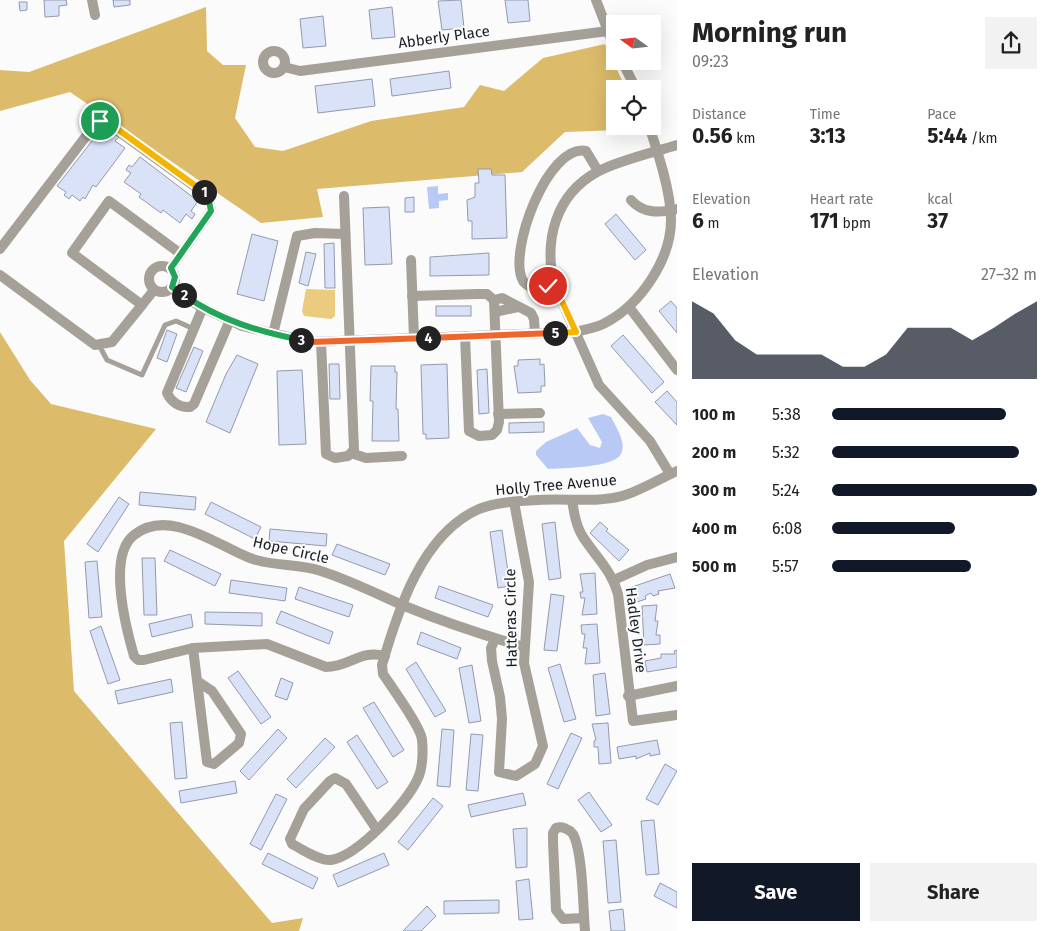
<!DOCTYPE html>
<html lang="en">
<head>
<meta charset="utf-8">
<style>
  :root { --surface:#fff; --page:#f2f2f2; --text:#222; --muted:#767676; --accent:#111827 }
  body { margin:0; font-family:"Fira Sans",sans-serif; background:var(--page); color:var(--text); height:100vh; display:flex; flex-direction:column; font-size:19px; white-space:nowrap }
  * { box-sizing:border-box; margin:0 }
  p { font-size:16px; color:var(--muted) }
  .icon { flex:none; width:28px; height:28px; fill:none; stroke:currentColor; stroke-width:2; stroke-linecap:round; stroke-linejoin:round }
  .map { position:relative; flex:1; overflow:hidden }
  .drawer { display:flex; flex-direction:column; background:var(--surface); width:375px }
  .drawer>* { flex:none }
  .needle { width:32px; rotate:285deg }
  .controls { position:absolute; left:606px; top:15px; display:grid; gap:10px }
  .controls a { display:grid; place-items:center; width:55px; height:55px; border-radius:0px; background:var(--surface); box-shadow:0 5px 20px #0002; font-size:25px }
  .pin { position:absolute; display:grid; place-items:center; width:42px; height:42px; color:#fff; margin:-21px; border:2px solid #fff; border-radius:50%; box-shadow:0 1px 5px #0007 }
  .km { position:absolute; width:25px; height:25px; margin:-12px; border-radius:50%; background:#222; color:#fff; font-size:14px; line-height:25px; text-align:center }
  .round { display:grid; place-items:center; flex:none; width:52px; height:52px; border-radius:0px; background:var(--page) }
  .head { display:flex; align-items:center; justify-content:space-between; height:85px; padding:0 15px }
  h1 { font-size:28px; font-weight:700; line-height:38px }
  .figures { display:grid; grid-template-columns:repeat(3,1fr); gap:8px; height:85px; padding:5px 15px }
  .figures div { display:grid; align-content:center }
  .figures b { font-size:21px; font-weight:700 }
  .figures small { font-size:14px; font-weight:400 }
  .figures p { font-size:14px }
  .chart { height:140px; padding:10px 15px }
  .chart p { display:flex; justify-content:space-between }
  .chart svg { width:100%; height:90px; margin-top:5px; fill:var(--accent); opacity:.7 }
  .button { display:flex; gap:10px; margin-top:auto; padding:10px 15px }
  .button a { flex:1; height:58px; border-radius:0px; background:var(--accent); color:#fff; font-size:20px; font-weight:700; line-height:58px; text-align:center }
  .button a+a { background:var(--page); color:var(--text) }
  ul { padding:0 15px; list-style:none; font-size:16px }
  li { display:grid; grid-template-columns:80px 60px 1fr; align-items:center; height:38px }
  li i { height:12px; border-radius:6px; background:var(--accent) }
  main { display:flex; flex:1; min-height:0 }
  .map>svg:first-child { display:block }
</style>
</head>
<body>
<main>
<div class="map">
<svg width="677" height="931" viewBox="0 0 677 931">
  <rect width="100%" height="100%" fill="#fbfbfb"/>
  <polygon fill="#ebcb7d" points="306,289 335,290 335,316 331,319 304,316 302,311"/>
  <g fill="#dcbb6a">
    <polygon points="206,7 207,51 223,65 246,65 235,118 255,147 283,151 371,121 464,107 480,85 504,91 543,58 605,44 626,89 615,89 615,126 644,126 646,129 565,132 522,172 317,189 323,217 261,223 70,92 0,111 0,70 29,72"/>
    <polygon points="0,332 30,380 51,404 156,429 64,541 74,691 272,923 303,918 299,931 0,931"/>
  </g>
  <g fill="#b9c9f5">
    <polygon points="438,186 438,194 448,193 448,200 439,201 439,208 429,209 427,187"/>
    <path d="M603 414 611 417C616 427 627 443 621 454 614 468 562 468 548 469L536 455V451L546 442 577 428 590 445 600 448 602 442 588 418Z"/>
  </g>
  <g fill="#dae2f8" stroke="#929aae">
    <polygon points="44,0 66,0 67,5 59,6 59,16 45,17"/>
    <polygon points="113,0 130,0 130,5 114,7"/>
    <polygon points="461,0 464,28 442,30 438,1"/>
    <polygon points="505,0 528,0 530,21 508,23"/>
    <polygon points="19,2 27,2 27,10 20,11"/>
    <polygon points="392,7 395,37 372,39 369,10"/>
    <polygon points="323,16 326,46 303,48 300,19"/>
    <polygon points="449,71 451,88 392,96 390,79"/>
    <polygon points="372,79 375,106 318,113 315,86"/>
    <polygon points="102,128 112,135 114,133 119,137 115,141 125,148 96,187 93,185 85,199 83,197 80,201 72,195 69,199 64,195 66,192 57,186"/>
    <polygon points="140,157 198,201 191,211 195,214 192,219 186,214 180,223 163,210 161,213 139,197 141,194 124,182 131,173 126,170 129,165 132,167"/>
    <polygon points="478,169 491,169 492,175 505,175 507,238 472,239 472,221 468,221 467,200 475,197 475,183 479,183"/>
    <polygon points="414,197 414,212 405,212 405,198"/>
    <polygon points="389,207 392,264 365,265 363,208"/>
    <polygon points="616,214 646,250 635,260 605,224"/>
    <polygon points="252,234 278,241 264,301 237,294"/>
    <polygon points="334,243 335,288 325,288 324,244"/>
    <polygon points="306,252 316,254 308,286 299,283"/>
    <polygon points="489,253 489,275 430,276 430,257"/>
    <polygon points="671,301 677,308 677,333 659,311"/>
    <rect x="436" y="306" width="35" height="10"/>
    <polygon points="167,330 177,334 167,362 157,358"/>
    <polygon points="623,335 664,382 652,393 611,346"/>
    <polygon points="194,347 203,351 186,392 176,388"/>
    <polygon points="237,355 258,364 230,433 206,422 226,374"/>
    <polygon points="540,359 540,365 544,364 545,386 541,386 541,392 518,393 514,366 518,366 518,360"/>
    <polygon points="329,364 339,364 340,399 330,399"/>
    <polygon points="447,364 449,438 426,439 426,434 423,434 421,365"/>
    <polygon points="371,366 395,366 395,372 397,372 396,409 398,409 399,441 372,441 373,401 370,401"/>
    <polygon points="487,369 489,413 479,414 477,370"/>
    <polygon points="302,370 306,444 279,445 277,371"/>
    <polygon points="667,391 677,402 677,425 655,402"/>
    <polygon points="544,422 544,432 509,433 509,423"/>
    <polygon points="140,492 196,497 195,510 139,505"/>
    <polygon points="119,497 129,504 98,552 87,544"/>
    <polygon points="211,502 261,527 255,539 205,514"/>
    <polygon points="555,522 561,578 549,580 542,524"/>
    <polygon points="600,522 608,529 606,531 629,550 619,561 590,533"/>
    <polygon points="270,529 327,534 326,546 269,541"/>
    <polygon points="502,530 510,586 498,588 490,532"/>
    <polygon points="337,544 390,564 385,575 332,555"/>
    <polygon points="170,550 221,574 215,586 164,561"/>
    <polygon points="142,558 155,558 157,615 144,615"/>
    <polygon points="97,561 102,617 89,618 85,562"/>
    <polygon points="595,573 597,614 582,615 585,598 581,598 580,592 583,592 580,574"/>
    <polygon points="670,574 675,588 658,591 659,594 653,596 651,593 645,596 646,599 637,602 632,587"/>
    <polygon points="231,580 287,588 285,601 229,593"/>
    <polygon points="439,586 493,605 488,617 435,598"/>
    <polygon points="299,587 353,605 349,617 295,599"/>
    <polygon points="551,594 564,596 557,651 544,650"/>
    <polygon points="657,605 655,621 658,621 656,635 660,635 660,644 644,645 642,606"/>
    <polygon points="281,611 333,632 329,644 276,623"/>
    <polygon points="205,612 262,613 262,626 205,624"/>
    <polygon points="191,614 193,627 152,637 149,624"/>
    <polygon points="597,624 600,663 585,664 587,648 583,648 585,634 582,634 581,625"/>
    <polygon points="101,626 120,680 108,684 90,631"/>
    <polygon points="421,632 461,648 457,659 417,644"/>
    <polygon points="677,650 677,667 647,672 645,661 661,658 661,654 675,654 674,651"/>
    <polygon points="416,662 446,711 435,717 406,669"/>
    <polygon points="560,664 576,719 564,722 548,668"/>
    <polygon points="472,665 481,721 469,723 459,668"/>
    <polygon points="238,671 271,717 261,724 228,678"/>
    <polygon points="605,673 610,714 596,716 593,675"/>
    <polygon points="281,678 293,683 287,700 275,696"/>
    <polygon points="171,679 173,692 118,704 115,691"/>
    <polygon points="374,702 404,750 393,757 363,708"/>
    <polygon points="182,722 187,778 175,779 170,723"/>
    <polygon points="608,723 611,763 599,764 598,747 594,747 594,741 596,740 592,724"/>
    <polygon points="278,729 287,738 249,780 240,771"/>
    <polygon points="442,729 454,730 450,787 437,786"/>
    <polygon points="571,733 582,738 558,789 547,784"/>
    <polygon points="471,734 483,735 478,791 466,790"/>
    <polygon points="357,735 388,782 377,789 347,742"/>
    <polygon points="325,738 335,747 296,788 287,779"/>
    <polygon points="657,740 660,754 650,756 650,753 636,759 636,756 619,759 617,747"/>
    <polygon points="665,764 677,771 658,805 646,799"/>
    <polygon points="235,781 237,793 181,803 179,791"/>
    <polygon points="589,792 612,825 601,832 578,800"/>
    <polygon points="523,793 526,805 471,817 468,805"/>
    <polygon points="276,794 287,799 261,850 250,844"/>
    <polygon points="433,798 443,806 408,850 398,842"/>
    <polygon points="654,820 659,874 646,875 641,821"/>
    <polygon points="527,828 527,867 516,868 513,829"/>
    <polygon points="616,840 621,902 608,903 603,841"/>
    <polygon points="268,853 318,878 313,889 262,864"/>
    <polygon points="384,853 389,865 338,887 333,875"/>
    <polygon points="529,879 533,919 519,920 516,881"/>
    <polygon points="660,883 677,892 677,908 654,896"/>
    <polygon points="499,900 499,913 444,914 444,901"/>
    <polygon points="427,906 436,916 421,931 403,931"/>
    <polygon points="623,909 625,931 611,931 609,911"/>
  </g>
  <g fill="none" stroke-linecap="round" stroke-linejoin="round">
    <polyline stroke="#a6a198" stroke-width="5" points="99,345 107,360 142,375 165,325 176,321 194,329"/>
    <g stroke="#a6a198" stroke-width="10">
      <polyline points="92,0 95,15"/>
      <polyline points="596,0 615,49"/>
      <circle cx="274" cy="62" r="11"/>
      <polyline points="622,61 636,89"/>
      <polyline points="284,67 300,71 608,31"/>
      <path d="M631 200C643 214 660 213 677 209"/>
      <polyline points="0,249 90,131 100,121 104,121 208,196 211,211 171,268"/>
      <polyline points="411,260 414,338"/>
      <circle cx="162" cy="279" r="13"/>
      <polyline points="0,275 95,345 112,342 142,305"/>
      <path d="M554 284 532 288C529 286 525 284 523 281 507 253 548 143 586 151L598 171"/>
      <path d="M172 287 199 306 242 326 311 342 576 332C585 329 597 328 605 323 640 305 671 260 671 220 671 192 658 153 649 126"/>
      <polyline points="154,290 142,305 72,253 109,201 181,254"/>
      <polyline points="412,296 477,294 487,294 494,300 502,298 531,313 534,319 535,334"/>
      <path d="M203 307 167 393C171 402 180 408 190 407L194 404 230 320"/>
      <polyline points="629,307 677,370"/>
      <polyline points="495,312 518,307"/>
      <polyline points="273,334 297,236 315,233 345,234"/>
      <polyline points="465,336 469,431 479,436 492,435 497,430 499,422 494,300"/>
      <polyline points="321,342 326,454 335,458 348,456 354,450 344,196"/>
      <polyline points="498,414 540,413"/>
      <polyline points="351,453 366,458 402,456"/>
      <path d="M670 474 650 441 599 385 554 284C544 241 555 195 597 172 616 161 655 152 677 145"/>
      <path d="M572 500C574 513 576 526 583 537 596 557 612 571 618 594L633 721 677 715"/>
      <polyline points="614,580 647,565 677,557"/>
      <polyline points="495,639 491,648 492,661 500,697 502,719 499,772 516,776 535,764 543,746 524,663 529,582 514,502"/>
      <polyline points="193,648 207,762 214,764 239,743 241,734 212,691 197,681"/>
      <path d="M385 656C360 649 350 667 326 667L267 644 193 648 144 660H138L134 656C126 628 107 556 134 535 169 507 218 546 250 558 273 567 298 563 321 571 349 580 375 593 402 605 441 621 483 635 524 647"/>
      <polyline points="628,696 677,686"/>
      <path d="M377 830 346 784 335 778 330 781 304 809 290 839 292 844C302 849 319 861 331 860 358 856 408 802 418 778 423 768 423 750 422 740 422 729 391 686 383 674L382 665C398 610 422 534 479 509 497 502 519 501 539 500 566 498 595 503 622 496 640 491 659 479 677 471"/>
      <path d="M584 918 563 919 556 910 553 842V833L556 828C562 826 569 829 573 834 583 853 583 908 585 931"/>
    </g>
  </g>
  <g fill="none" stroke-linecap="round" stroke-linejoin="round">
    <defs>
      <polyline id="split-1" points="100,121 109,123 204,192"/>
      <polyline id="split-2" points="184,295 172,287 175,277 171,268 211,211 208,196 204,192"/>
      <path id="split-3" d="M184 295C219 320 260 332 301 340"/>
      <polyline id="split-4" points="301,340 311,342 428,338"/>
      <polyline id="split-5" points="428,338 555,333"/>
      <polyline id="split-6" points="548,286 554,284 576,332 555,333"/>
    </defs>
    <use href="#split-1" stroke="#fff" stroke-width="10"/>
    <use href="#split-2" stroke="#fff" stroke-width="10"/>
    <use href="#split-3" stroke="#fff" stroke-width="10"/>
    <use href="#split-4" stroke="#fff" stroke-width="10"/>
    <use href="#split-5" stroke="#fff" stroke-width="10"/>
    <use href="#split-6" stroke="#fff" stroke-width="10"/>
    <use href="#split-1" stroke="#f5b400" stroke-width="6"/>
    <use href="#split-2" stroke="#22a559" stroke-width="6"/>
    <use href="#split-3" stroke="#22a559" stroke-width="6"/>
    <use href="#split-4" stroke="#f0652b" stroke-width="6"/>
    <use href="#split-5" stroke="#f0652b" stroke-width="6"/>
    <use href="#split-6" stroke="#f5b400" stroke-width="6"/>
  </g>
  <g text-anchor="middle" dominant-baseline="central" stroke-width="4" stroke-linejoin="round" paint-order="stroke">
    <g font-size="15" fill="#1a1d24" stroke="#fbfbfb">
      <text transform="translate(444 37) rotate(-8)">Abberly Place</text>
      <text transform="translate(556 485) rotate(-5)">Holly Tree Avenue</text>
      <text transform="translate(291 550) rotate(13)">Hope Circle</text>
      <text transform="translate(511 618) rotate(-91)">Hatteras Circle</text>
      <text transform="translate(636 630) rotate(83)">Hadley Drive</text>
    </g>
  </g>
</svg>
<div class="controls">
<a><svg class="needle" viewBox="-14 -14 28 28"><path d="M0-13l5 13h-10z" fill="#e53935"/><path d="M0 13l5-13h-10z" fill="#767676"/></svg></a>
<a><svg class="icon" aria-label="locate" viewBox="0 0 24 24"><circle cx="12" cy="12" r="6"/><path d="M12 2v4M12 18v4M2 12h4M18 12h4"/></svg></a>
</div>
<div class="pin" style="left:100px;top:121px;background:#1e9e55"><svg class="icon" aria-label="arrive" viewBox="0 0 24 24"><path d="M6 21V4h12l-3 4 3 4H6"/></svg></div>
<div class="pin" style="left:548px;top:286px;background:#d93025"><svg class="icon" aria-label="check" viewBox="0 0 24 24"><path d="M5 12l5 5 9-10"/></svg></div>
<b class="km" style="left:204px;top:192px">1</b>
<b class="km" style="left:184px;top:295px">2</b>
<b class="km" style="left:301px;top:340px">3</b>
<b class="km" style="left:428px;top:338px">4</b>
<b class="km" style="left:555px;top:333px">5</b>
</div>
<section class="drawer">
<div class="head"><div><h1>Morning run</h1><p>09:23</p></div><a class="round"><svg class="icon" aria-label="share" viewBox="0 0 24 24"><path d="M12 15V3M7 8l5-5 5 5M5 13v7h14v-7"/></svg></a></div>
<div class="figures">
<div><p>Distance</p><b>0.56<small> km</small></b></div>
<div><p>Time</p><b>3:13</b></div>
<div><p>Pace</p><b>5:44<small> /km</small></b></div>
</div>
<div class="figures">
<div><p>Elevation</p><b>6<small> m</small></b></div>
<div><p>Heart rate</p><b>171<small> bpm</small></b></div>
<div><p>kcal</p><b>37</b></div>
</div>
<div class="chart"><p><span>Elevation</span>27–32 m</p>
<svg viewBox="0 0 160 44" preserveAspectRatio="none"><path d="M0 44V6L10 12L20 25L30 32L40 32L50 32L60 32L70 38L80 38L90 32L100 19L110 19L120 19L130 25L140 19L150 12L160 6V44z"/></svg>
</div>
<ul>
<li><b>100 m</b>5:38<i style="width:85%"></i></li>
<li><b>200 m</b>5:32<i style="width:91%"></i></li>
<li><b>300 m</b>5:24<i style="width:100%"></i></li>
<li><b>400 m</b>6:08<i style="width:60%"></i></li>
<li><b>500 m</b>5:57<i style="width:68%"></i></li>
</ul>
<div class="button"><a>Save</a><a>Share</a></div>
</section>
</main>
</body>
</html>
